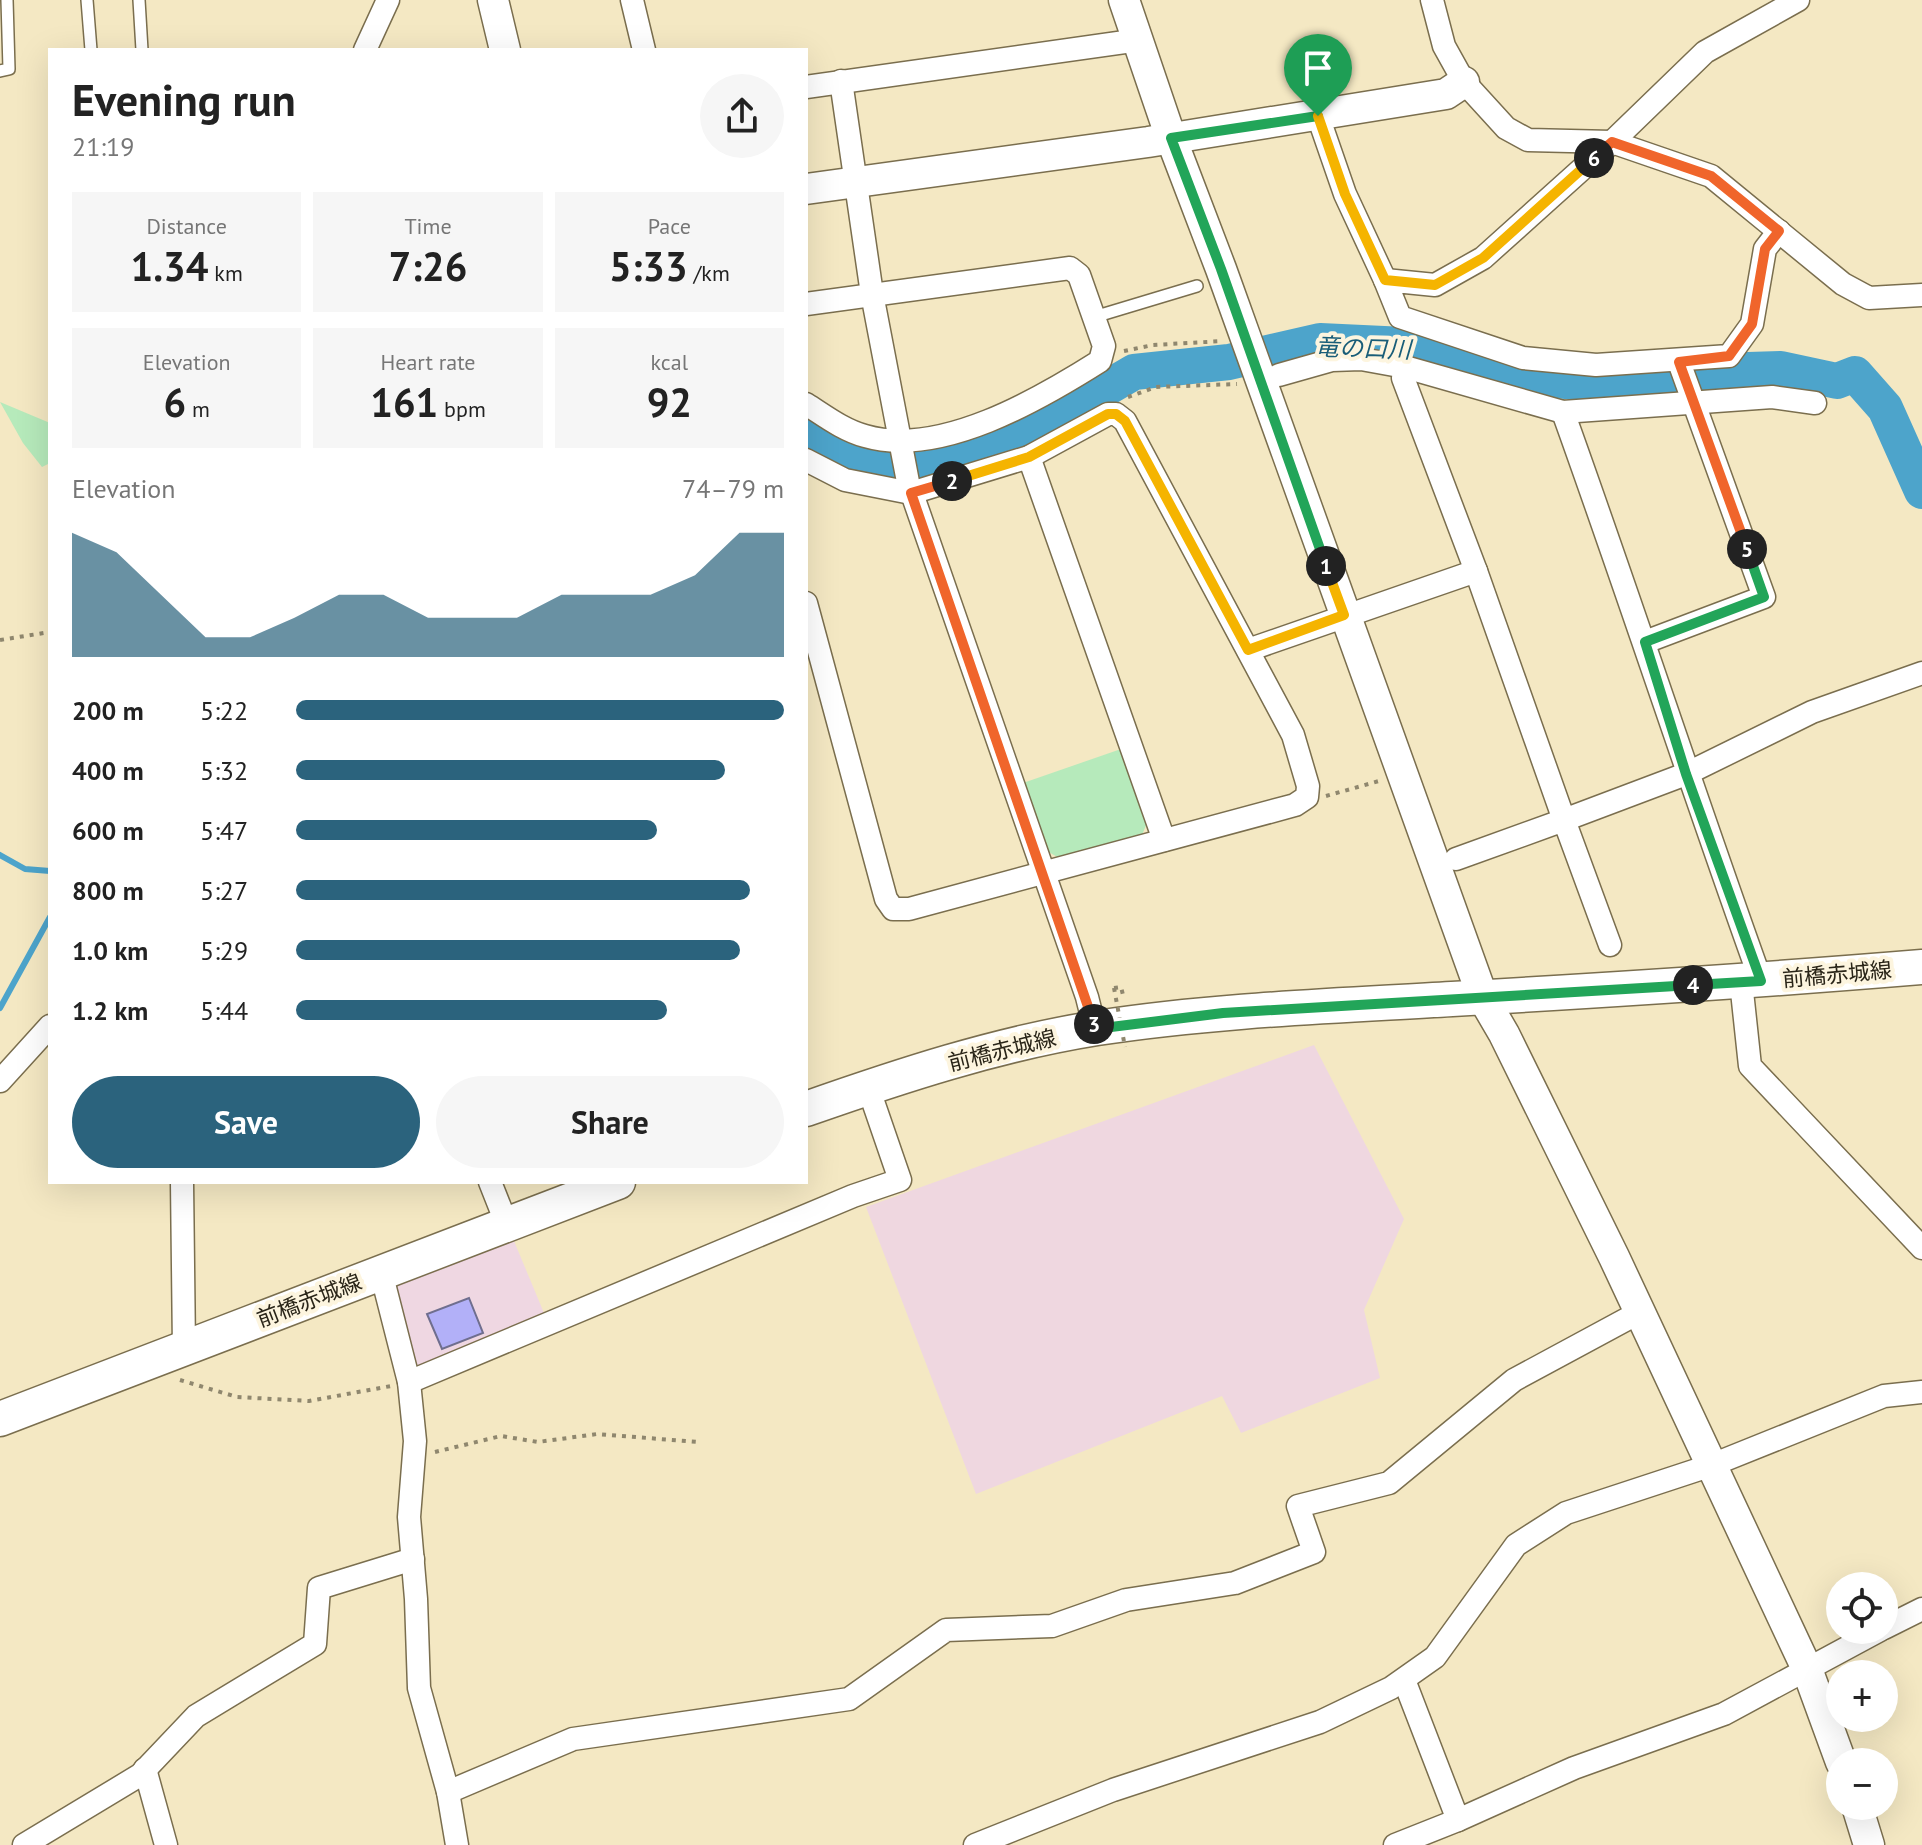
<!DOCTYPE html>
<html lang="en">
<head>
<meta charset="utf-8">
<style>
  :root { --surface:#fff; --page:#f6f6f6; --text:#222; --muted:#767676; --accent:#2b637d }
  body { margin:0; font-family:"PT Sans","Noto Sans JP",sans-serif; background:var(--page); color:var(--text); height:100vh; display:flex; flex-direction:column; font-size:30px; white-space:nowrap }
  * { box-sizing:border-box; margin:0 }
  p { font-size:26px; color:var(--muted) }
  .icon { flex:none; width:44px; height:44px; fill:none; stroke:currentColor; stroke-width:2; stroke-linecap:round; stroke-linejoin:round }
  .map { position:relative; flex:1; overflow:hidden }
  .drawer { position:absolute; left:48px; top:48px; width:760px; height:1136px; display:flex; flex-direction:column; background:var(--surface); border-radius:0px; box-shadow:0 8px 32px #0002 }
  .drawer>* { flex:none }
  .fabs { position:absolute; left:1826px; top:1572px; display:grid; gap:16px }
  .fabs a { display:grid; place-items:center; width:72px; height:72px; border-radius:50%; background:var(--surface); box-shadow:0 8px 32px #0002; font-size:40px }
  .pin { position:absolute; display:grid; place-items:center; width:68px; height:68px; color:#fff; margin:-82px -34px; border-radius:50% 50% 50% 0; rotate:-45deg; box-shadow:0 0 8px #0007 }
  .pin .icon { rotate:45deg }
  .km { position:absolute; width:40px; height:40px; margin:-20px; border-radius:50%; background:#222; color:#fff; font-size:22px; line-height:40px; text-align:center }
  .round { display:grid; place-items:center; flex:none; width:84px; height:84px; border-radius:42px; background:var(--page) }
  .overview { display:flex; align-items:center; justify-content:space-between; height:136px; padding:0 24px }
  h1 { font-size:44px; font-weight:700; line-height:60px }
  .figures { display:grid; grid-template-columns:repeat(3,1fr); gap:12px; height:136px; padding:8px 24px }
  .figures div { display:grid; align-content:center; border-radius:0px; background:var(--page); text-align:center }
  .figures b { font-size:40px; font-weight:700 }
  .figures small { font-size:22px; font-weight:400 }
  .figures p { font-size:22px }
  .chart { height:224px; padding:16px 24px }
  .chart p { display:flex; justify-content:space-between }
  .chart svg { width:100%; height:144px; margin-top:8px; fill:var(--accent); opacity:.7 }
  .button { display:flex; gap:16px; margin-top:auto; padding:16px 24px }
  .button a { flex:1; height:92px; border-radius:48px; background:var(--accent); color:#fff; font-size:32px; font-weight:700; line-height:92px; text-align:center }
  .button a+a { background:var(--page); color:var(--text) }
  ul { padding:0 24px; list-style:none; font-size:26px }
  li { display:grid; grid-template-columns:128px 96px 1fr; align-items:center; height:60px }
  li i { height:20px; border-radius:10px; background:var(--accent) }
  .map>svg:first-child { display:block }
</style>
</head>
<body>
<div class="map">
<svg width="1922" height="1845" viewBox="0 0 1922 1845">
  <rect width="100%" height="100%" fill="#f4e8c3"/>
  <polygon fill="#efd7e2" points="508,1236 514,1241 544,1313 539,1322 422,1369 413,1365 394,1294 399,1279"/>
  <polygon fill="#efd7e0" points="1314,1045 1404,1219 1364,1310 1380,1378 1241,1433 1222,1396 976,1494 866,1207"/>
  <g fill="#b6eabb">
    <polygon points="0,402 50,423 50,463 42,467 23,443"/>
    <polygon points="1121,749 1147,823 1142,835 1059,858 1047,851 1023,783"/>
  </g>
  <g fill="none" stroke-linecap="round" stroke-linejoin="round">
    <g stroke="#4da4cb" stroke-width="6">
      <polyline points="0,855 25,869 50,871"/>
      <polyline points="0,1008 50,917"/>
    </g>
    <polyline stroke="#4da4cb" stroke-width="36" points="806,429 840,450 884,463 924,467 966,454 1059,416 1134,372 1229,362 1320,341 1405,345 1435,351 1512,377 1634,386 1716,371 1781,369 1837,381 1855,374 1885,408 1922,491"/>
  </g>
  <polygon fill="#b2b0f8" stroke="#6f6e8e" stroke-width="2" points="469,1298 483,1333 442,1349 427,1314"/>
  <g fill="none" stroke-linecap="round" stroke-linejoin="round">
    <defs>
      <g id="lane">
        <polyline points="87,0 91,50"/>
        <polyline points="139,0 142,50"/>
        <polyline points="0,71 9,69 7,0"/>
        <polyline points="1094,317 1197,286"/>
      </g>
      <g id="street">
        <polyline points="632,0 644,50"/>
        <polyline points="1432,0 1444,46 1464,82 1506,128 1528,140 1612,142 1711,176 1843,284 1869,298 1922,295"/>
        <polyline points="365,50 388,0"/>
        <polyline points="841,81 872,294 908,482 1087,997 1095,1029"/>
        <polyline points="806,87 1139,40"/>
        <polyline points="1318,116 1345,194 1385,280"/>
        <polyline points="1779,231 1765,249 1752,324 1729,356 1596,365 1523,358 1400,317 1385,280 1435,285 1483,258 1612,142 1705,52 1798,0"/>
        <path d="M806 304 1070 268 1079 275 1104 346 1100 361C1040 399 940 458 865 436 843 430 825 416 806 404"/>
        <polyline points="1405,367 1403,378 1476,571 1564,820 1686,774 1812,712 1922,673"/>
        <polyline points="1279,375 1332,360 1361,359 1405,367 1563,412 1772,397 1815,403"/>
        <path d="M1563 412C1631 601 1693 792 1761 981"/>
        <polyline points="1029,457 1164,840"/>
        <polyline points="806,460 845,480 911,493 1029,457 1108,414 1116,414 1125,421 1293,735 1308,786 1307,797 1295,805 909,909 893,909 886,899 806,603"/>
        <polyline points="1645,642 1764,597 1679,362"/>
        <polyline points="1248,650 1476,571"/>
        <polyline points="1456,859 1564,820 1610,945"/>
        <polyline points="1741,982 1750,1066 1922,1248"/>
        <polyline points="0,1081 50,1026"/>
        <polyline points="182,1182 184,1349"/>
        <polyline points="490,1182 507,1225"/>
        <polyline points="381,1272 409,1382 415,1441 409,1517 416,1599 419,1688 448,1792 457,1845"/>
        <polyline points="409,1382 853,1196 900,1180 868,1087"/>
        <polyline points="1884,1628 1922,1609"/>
        <polyline points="1404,1680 1458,1820"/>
        <polyline points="145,1769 166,1845"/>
        <polyline points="448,1792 573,1739 849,1699 946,1630 1052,1626 1126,1600 1235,1583 1314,1552 1298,1506 1389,1483 1514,1380 1640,1312"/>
        <polyline points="24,1845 140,1775 196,1716 315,1644 319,1588 413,1559"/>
        <polyline points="975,1845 1113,1790 1320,1722 1391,1688 1435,1657 1516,1545 1566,1513 1712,1465 1884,1396 1922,1392"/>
        <polyline points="1395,1845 1458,1820 1574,1768 1724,1714 1880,1630"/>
      </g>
      <g id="secondary">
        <polyline points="493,0 505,50"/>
        <polyline points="1124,0 1171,138 1221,269 1483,998 1504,1034 1614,1257 1807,1669 1841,1762"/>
        <polyline points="806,189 1148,142 1446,94 1464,82"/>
        <polyline points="1857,1806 1869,1845"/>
      </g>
      <g id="primary">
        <path d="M806 1109C900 1076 997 1044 1097 1028 1214 1010 1333 1006 1452 999 1609 990 1765 980 1922 967"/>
        <polyline points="0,1419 618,1182"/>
      </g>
    </defs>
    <use href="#lane" stroke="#7a6e4e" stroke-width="14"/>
    <use href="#street" stroke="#7a6e4e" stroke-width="25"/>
    <use href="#secondary" stroke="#7a6e4e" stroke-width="33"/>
    <use href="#primary" stroke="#7a6e4e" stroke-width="37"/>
    <g stroke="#8f876e" stroke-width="4" stroke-dasharray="4 6" stroke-linecap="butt">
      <polyline points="1124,351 1153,345 1223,341"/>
      <polyline points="1128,397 1156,387 1237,384"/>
      <polyline points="0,640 50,632"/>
      <polyline points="1326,796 1379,781"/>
      <polyline points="1114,988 1121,987 1124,999"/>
      <polyline points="180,1380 237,1397 309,1401 391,1386"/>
      <polyline points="435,1452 501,1436 538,1442 597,1434 698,1442"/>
    </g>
    <use href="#lane" stroke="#fff" stroke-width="11"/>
    <use href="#street" stroke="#fff" stroke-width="22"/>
    <use href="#secondary" stroke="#fff" stroke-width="30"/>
    <use href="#primary" stroke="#fff" stroke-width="34"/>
    <polyline stroke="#8f876e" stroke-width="4" stroke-dasharray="4 6" stroke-linecap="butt" points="1114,988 1125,1047"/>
  </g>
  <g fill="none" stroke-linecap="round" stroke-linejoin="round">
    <defs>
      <polyline id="split-1" points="1318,116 1171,138 1221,269 1326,566"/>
      <polyline id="split-2" points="952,481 1029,457 1108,414 1116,414 1125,421 1248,650 1344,615 1326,566"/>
      <polyline id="split-3" points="952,481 911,493 1094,1024"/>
      <polyline id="split-4" points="1094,1024 1095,1029 1223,1013 1693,985"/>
      <polyline id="split-5" points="1693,985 1761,981 1686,774 1645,642 1764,597 1747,549"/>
      <polyline id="split-6" points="1594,158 1612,142 1711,176 1779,231 1765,249 1752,324 1729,356 1679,362 1747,549"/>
      <polyline id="split-7" points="1318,116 1345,194 1385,280 1435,285 1483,258 1594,158"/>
    </defs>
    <use href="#split-1" stroke="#fff" stroke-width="16"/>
    <use href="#split-2" stroke="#fff" stroke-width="16"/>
    <use href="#split-3" stroke="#fff" stroke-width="16"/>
    <use href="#split-4" stroke="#fff" stroke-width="16"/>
    <use href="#split-5" stroke="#fff" stroke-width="16"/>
    <use href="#split-6" stroke="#fff" stroke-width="16"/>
    <use href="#split-7" stroke="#fff" stroke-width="16"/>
    <use href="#split-1" stroke="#22a559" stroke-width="10"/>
    <use href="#split-2" stroke="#f5b400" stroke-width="10"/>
    <use href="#split-3" stroke="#f0652b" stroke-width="10"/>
    <use href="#split-4" stroke="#22a559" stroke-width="10"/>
    <use href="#split-5" stroke="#22a559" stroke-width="10"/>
    <use href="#split-6" stroke="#f0652b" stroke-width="10"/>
    <use href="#split-7" stroke="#f5b400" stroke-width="10"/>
  </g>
  <g text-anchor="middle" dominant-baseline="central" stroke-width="8" stroke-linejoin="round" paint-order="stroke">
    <g font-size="22" fill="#2a2518" stroke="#fdf5df">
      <text transform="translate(1837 974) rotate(-5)">前橋赤城線</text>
      <text transform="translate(1002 1050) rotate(-14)">前橋赤城線</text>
      <text transform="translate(309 1300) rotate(-21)">前橋赤城線</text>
    </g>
    <g font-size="24" font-style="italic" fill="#195d78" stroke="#fdf5df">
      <text transform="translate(1363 348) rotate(2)">竜の口川</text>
    </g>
  </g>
</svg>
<div class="fabs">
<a><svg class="icon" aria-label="locate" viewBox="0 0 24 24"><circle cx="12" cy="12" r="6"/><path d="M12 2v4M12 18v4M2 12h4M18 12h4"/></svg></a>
<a>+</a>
<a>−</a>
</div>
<div class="pin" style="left:1318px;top:116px;background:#1e9e55"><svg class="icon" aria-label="arrive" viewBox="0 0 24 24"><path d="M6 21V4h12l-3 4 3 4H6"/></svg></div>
<b class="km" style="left:1326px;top:566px">1</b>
<b class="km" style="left:952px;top:481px">2</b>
<b class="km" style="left:1094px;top:1024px">3</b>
<b class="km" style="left:1693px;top:985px">4</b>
<b class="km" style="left:1747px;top:549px">5</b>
<b class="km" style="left:1594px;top:158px">6</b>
<section class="drawer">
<div class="overview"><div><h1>Evening run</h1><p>21:19</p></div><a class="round"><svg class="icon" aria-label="share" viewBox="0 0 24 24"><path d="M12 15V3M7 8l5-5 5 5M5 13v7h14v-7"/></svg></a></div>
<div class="figures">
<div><p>Distance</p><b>1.34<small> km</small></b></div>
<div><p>Time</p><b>7:26</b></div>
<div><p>Pace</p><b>5:33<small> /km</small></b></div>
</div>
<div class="figures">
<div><p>Elevation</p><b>6<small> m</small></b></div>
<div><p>Heart rate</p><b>161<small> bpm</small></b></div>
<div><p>kcal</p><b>92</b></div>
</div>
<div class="chart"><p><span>Elevation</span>74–79 m</p>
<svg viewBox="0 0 160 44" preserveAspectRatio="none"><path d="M0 44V6L10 12L20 25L30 38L40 38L50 32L60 25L70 25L80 32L90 32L100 32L110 25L120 25L130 25L140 19L150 6L160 6V44z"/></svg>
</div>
<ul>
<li><b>200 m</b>5:22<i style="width:100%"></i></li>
<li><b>400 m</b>5:32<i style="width:88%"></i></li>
<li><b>600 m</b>5:47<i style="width:74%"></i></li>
<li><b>800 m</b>5:27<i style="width:93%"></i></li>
<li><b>1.0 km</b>5:29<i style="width:91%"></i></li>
<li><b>1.2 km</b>5:44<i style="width:76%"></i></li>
</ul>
<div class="button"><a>Save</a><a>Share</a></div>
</section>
</div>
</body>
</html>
